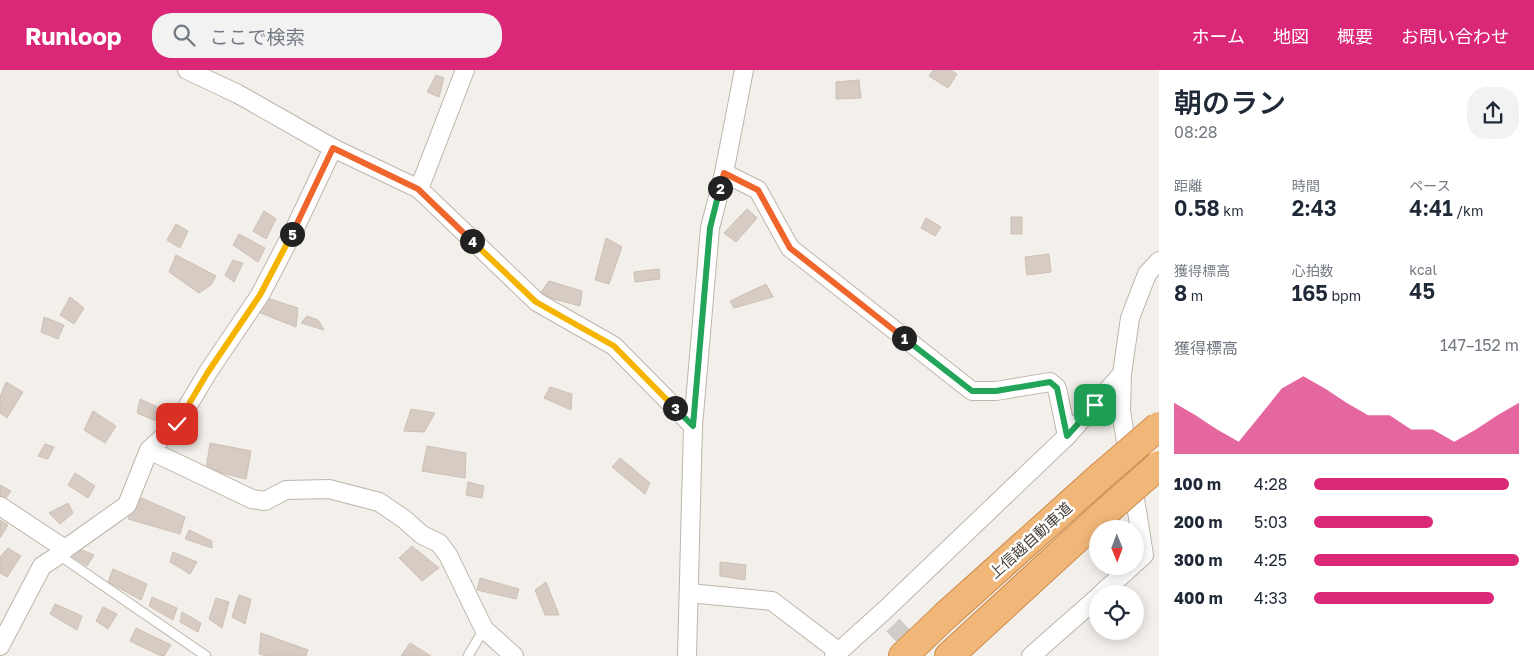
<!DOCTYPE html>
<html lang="ja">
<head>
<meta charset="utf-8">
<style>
  :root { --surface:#fff; --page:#f2f2f3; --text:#1f2937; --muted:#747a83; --accent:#db2777 }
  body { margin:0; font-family:"Golos Text","Noto Sans JP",sans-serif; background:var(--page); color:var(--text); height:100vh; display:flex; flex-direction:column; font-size:19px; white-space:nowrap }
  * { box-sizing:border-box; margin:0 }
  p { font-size:16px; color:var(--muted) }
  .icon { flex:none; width:28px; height:28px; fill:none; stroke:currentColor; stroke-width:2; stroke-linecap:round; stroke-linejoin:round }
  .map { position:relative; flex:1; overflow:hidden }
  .sheet { display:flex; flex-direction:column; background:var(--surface); width:375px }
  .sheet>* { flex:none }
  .needle { width:32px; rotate:179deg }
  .fabs { position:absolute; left:1089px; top:450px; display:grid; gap:10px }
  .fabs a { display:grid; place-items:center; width:55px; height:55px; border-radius:50%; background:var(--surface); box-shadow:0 2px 12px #0003; font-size:25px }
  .pin { position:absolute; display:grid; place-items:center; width:42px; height:42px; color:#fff; margin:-21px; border-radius:10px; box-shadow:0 2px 8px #0006 }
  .km { position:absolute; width:25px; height:25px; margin:-12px; border-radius:50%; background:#222; color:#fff; font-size:14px; line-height:25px; text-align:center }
  .round { display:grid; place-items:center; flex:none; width:52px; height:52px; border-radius:20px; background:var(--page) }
  .headline { display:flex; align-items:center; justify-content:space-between; height:85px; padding:0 15px }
  h1 { font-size:28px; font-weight:600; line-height:38px }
  .figures { display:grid; grid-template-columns:repeat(3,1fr); gap:8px; height:85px; padding:5px 15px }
  .figures div { display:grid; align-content:center }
  .figures b { font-size:21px; font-weight:600 }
  .figures small { font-size:14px; font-weight:400 }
  .figures p { font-size:14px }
  .chart { height:140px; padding:10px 15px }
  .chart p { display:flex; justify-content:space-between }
  .chart svg { width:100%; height:90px; margin-top:5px; fill:var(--accent); opacity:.7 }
  ul { padding:0 15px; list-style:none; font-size:16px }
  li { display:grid; grid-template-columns:80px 60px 1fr; align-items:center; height:38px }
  li i { height:12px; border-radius:6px; background:var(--accent) }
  header { display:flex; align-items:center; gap:30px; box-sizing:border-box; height:70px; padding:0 25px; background:var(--accent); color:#fff }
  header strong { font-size:24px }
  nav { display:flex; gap:28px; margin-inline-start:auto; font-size:18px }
  .search { width:350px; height:45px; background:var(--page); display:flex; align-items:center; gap:12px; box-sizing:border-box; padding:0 18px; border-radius:20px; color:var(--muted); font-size:19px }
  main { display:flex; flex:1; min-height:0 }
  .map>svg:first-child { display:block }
</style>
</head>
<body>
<header>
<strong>Runloop</strong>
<div class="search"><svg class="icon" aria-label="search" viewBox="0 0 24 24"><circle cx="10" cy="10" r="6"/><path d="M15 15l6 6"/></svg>ここで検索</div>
<nav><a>ホーム</a><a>地図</a><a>概要</a><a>お問い合わせ</a></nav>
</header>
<main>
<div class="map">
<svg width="1159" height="586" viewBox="0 0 1159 586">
  <rect width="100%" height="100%" fill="#f3efea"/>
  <g fill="#d7ccc3" stroke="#cec0b4">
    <polygon points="933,0 951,0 957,4 948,18 929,6"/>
    <polygon points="436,5 444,8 439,27 427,22"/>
    <polygon points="859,10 861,28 836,29 836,12"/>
    <polygon points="747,139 757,148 736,172 724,163"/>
    <polygon points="264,141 276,149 266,169 253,161"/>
    <rect x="1011" y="147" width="11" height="17"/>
    <polygon points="926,148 941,157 935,166 921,158"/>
    <polygon points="176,154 188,161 180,178 167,170"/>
    <polygon points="239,164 265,178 258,192 233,175"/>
    <polygon points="606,168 622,177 609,214 595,210"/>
    <polygon points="1049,184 1051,202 1027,205 1025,187"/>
    <polygon points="176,185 216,206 211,215 199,223 169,202"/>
    <polygon points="233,190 243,193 234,212 225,205"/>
    <polygon points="659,199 660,209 635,212 634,202"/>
    <polygon points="549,211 582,221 580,236 539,225"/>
    <polygon points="766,214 773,227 734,238 730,231"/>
    <polygon points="70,227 84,238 74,254 60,245"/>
    <polygon points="267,228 298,238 296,257 258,242"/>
    <polygon points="307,246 318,250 324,260 301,253"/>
    <polygon points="44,247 64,255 58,269 41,262"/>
    <polygon points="6,312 23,322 7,348 0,343 0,327"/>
    <polygon points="550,317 572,324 571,340 544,328"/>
    <polygon points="140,329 162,339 156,351 137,343"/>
    <polygon points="411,339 435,343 424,362 404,361"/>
    <polygon points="93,341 116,356 105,373 84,360"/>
    <polygon points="210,373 251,381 246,409 206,399"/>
    <polygon points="45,374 54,377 48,389 38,386"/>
    <polygon points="427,376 466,383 465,408 422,401"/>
    <polygon points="620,388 650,413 645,424 612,397"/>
    <polygon points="75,403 95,416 88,428 68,415"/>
    <polygon points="468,412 484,416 482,428 466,425"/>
    <polygon points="0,415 11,421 4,431 0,429"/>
    <polygon points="139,427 185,447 180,464 128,449"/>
    <polygon points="68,433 73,443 60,454 49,443"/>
    <polygon points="0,450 8,455 0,468"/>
    <polygon points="189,460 212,471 212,478 185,469"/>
    <polygon points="412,476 439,498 422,511 399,488"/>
    <polygon points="8,478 21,486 7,507 0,503 0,487"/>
    <polygon points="80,479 94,485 87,496 71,486"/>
    <polygon points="173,482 197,492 190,504 170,492"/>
    <polygon points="720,492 746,495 745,510 720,506"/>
    <polygon points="113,499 147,514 141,530 108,512"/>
    <polygon points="480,508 519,519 516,529 477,520"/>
    <polygon points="546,512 559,545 545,545 535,520"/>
    <polygon points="239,525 251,529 245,554 232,547"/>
    <polygon points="152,527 177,538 173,550 149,536"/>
    <polygon points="216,528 229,532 222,558 209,549"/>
    <polygon points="55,534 82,546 77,560 50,544"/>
    <polygon points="103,537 117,544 108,559 96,551"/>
    <polygon points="182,542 201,553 198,562 180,552"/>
    <polygon points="136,558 171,575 164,586 161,586 130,571"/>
    <polygon points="261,563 308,580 306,586 267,586 259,584"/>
    <polygon points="410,573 431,586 401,586"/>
  </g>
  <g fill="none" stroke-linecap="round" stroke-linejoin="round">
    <polyline stroke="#d0ccc7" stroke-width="18" stroke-dasharray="18 9" stroke-linecap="butt" points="893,555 920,584"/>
    <defs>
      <g id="lane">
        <polyline points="59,485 206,586"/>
        <polyline points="468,586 484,559"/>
      </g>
      <g id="street">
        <polyline points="187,0 238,24 333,78 419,119 537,232 614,276 693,356"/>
        <polyline points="724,103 758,120 790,178 972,321 996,321 1050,312 1057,318 1067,366"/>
        <polyline points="419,119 465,0"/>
        <polyline points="149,380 252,429 265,431 286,420 329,419 379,432 404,449 422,465 439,473 448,485 484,559 514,586"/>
        <polyline points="0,436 65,479"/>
        <polyline points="1135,493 1144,485 1121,341 1122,304 1130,248 1147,204 1159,191"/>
        <polyline points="689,523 772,531 839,582"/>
        <polyline points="1101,524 1132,496"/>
        <polyline points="0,576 42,496 59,485 65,479 127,435 149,380 177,354 208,302 260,225 296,156 333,78"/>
        <polyline points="687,586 693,356 710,158 724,103 744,0"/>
        <polyline points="834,586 885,540 1067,366 1122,304"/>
        <polyline points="1031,586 1098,527"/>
      </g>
      <g id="highway">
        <polyline points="903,586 945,546 1101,406"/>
        <polyline points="949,586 1108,440"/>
      </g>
    </defs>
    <use href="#lane" stroke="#beb5ad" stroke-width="11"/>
    <use href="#street" stroke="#beb5ad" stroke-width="20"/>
    <use href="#highway" stroke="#ce8b49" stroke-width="30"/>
    <use href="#lane" stroke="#fff" stroke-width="9"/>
    <use href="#street" stroke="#fff" stroke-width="18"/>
    <use href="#highway" stroke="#f0b778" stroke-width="28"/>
    <defs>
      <g id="highway-bridge">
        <polyline points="1101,406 1159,356"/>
        <polyline points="1108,440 1159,395"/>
      </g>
    </defs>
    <use href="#highway-bridge" stroke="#ce8b49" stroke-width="30" stroke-linecap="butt"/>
    <use href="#highway-bridge" stroke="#f0b778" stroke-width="28"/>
  </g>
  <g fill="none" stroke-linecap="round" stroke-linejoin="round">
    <defs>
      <polyline id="split-1" points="904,268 972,321 996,321 1050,312 1057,318 1067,366 1095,335"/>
      <polyline id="split-2" points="720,118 724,103 758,120 790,178 904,268"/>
      <polyline id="split-3" points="675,338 693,356 710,158 720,118"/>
      <polyline id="split-4" points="472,171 536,232 614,276 675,338"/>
      <polyline id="split-5" points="292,164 333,78 418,119 472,171"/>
      <polyline id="split-6" points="177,354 208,302 260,225 292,164"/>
    </defs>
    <use href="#split-1" stroke="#fff" stroke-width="10"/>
    <use href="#split-2" stroke="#fff" stroke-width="10"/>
    <use href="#split-3" stroke="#fff" stroke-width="10"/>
    <use href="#split-4" stroke="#fff" stroke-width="10"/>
    <use href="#split-5" stroke="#fff" stroke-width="10"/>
    <use href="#split-6" stroke="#fff" stroke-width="10"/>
    <use href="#split-1" stroke="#22a559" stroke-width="6"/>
    <use href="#split-2" stroke="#f0652b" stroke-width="6"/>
    <use href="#split-3" stroke="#22a559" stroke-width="6"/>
    <use href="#split-4" stroke="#f5b400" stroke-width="6"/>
    <use href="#split-5" stroke="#f0652b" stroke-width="6"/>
    <use href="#split-6" stroke="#f5b400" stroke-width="6"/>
  </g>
  <g text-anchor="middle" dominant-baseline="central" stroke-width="5" stroke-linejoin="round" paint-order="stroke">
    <g font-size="15" fill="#463f39" stroke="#fff">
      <text transform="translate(1030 470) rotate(-42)">上信越自動車道</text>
    </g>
  </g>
</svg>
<div class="fabs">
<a><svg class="needle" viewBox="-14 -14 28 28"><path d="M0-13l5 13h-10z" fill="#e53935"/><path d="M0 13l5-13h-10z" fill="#747a83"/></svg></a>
<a><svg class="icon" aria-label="locate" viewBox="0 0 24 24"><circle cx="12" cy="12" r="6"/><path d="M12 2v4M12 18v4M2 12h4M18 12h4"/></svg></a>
</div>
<div class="pin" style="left:1095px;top:335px;background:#1e9e55"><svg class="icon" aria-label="arrive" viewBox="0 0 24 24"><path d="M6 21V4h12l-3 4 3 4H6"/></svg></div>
<div class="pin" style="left:177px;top:354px;background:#d93025"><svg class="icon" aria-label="check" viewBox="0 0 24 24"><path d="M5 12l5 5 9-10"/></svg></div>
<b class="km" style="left:904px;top:268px">1</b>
<b class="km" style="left:720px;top:118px">2</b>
<b class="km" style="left:675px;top:338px">3</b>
<b class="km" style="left:472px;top:171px">4</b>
<b class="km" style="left:292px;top:164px">5</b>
</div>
<section class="sheet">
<div class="headline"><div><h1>朝のラン</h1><p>08:28</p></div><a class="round"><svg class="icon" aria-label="share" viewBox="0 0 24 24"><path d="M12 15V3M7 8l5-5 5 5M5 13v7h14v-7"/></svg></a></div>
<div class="figures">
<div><p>距離</p><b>0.58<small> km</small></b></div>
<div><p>時間</p><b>2:43</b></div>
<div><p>ペース</p><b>4:41<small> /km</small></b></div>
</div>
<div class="figures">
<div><p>獲得標高</p><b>8<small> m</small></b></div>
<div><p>心拍数</p><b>165<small> bpm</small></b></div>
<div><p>kcal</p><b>45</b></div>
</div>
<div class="chart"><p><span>獲得標高</span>147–152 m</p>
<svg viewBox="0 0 160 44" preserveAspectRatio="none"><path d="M0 44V19L10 25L20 32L30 38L40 25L50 12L60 6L70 12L80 19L90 25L100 25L110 32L120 32L130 38L140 32L150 25L160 19V44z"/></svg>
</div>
<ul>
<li><b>100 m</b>4:28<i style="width:95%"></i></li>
<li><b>200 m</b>5:03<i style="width:58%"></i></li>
<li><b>300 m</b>4:25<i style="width:100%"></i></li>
<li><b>400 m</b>4:33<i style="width:88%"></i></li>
</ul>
</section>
</main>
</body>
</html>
